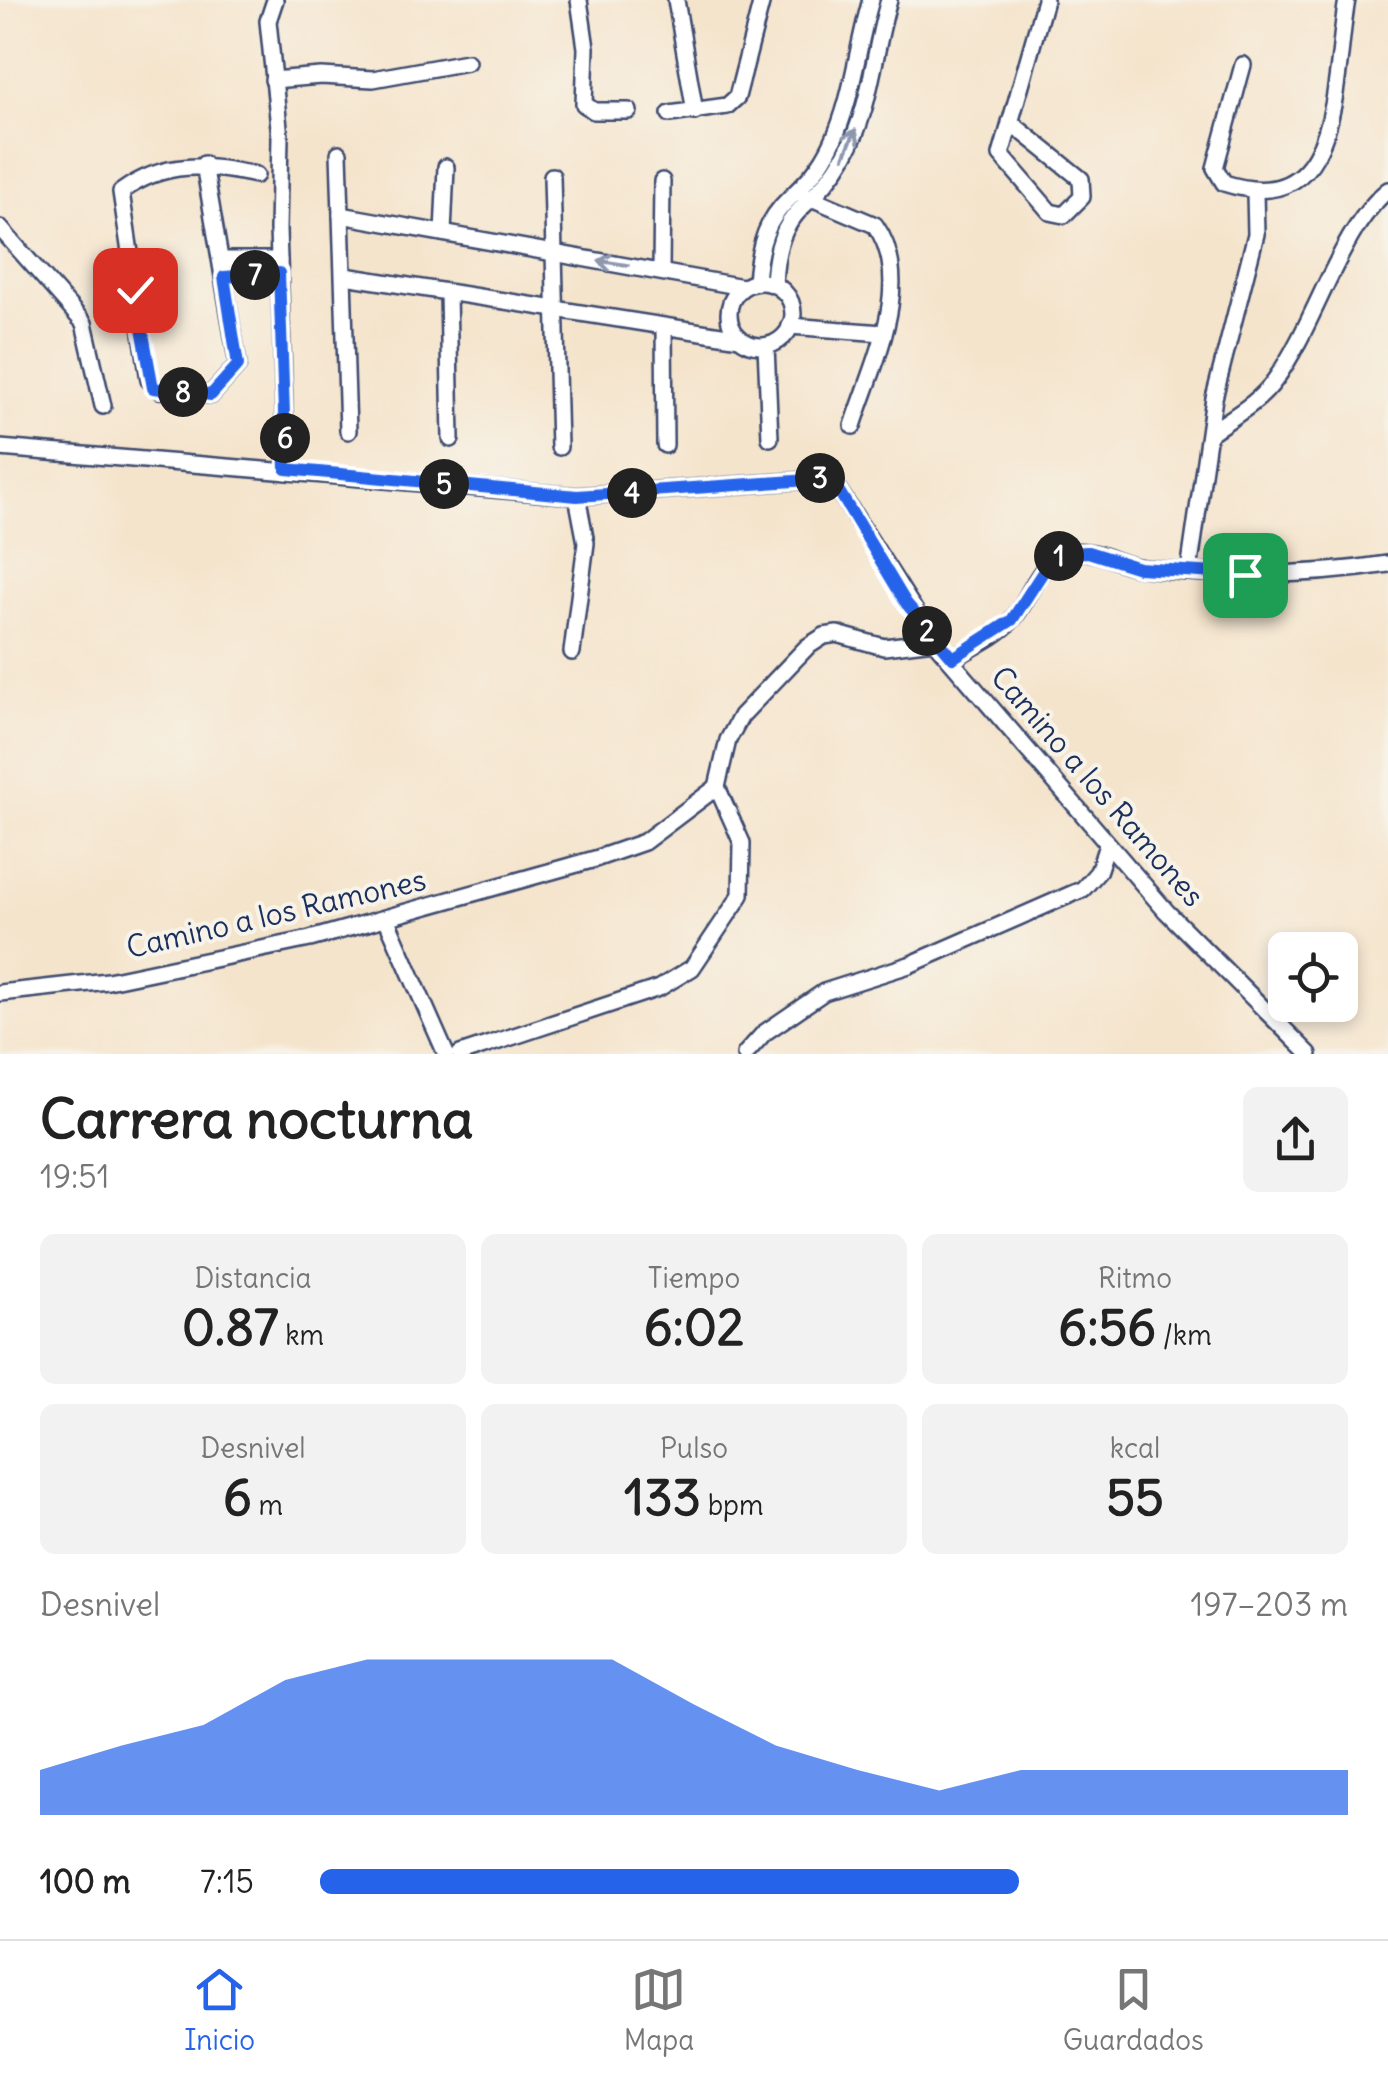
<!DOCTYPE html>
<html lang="es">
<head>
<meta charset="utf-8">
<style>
  :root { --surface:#fff; --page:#f2f2f2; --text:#222; --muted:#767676; --line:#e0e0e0; --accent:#2563eb }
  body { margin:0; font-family:Delius,sans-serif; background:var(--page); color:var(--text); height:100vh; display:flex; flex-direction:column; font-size:38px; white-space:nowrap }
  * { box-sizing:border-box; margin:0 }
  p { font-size:32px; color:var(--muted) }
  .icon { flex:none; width:55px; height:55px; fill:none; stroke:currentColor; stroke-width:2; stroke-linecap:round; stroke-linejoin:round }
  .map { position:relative; height:1054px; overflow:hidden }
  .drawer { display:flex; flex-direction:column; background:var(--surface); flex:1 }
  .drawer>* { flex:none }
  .tools { position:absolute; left:1268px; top:932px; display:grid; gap:20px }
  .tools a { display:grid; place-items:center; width:90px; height:90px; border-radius:15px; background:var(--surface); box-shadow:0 5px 15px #0003; font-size:50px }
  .pin { position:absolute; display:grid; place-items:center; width:85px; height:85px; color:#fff; margin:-42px; border-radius:20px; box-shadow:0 5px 15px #0006 }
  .km { position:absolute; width:50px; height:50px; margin:-25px; border-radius:50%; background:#222; color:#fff; font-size:28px; line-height:50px; text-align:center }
  .round { display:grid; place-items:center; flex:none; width:105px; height:105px; border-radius:15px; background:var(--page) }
  .head { display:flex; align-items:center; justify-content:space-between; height:170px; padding:0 40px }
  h1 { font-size:55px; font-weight:700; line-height:75px }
  .metrics { display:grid; grid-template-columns:repeat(3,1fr); gap:15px; height:170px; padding:10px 40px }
  .metrics div { display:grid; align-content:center; border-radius:15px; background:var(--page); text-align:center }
  .metrics b { font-size:50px; font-weight:700 }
  .metrics small { font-size:28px; font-weight:400 }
  .metrics p { font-size:28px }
  .chart { height:280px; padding:20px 40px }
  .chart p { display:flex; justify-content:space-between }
  .chart svg { width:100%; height:180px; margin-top:10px; fill:var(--accent); opacity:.7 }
  ul { padding:0 40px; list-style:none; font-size:32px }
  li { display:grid; grid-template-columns:160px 120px 1fr; align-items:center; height:75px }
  li i { height:25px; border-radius:12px; background:var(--accent) }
  .tab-bar { display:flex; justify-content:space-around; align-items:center; height:140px; border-top:2px solid var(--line); background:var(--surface); font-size:28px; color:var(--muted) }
  .tab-bar a { display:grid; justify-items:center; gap:5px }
  .tab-bar .selected { color:var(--accent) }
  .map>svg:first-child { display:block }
</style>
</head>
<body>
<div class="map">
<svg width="1388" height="1054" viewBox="0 0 1388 1054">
  <rect width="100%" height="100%" fill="#f7f3e8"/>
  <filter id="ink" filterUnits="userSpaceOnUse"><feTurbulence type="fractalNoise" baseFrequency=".01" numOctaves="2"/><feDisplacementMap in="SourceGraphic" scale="20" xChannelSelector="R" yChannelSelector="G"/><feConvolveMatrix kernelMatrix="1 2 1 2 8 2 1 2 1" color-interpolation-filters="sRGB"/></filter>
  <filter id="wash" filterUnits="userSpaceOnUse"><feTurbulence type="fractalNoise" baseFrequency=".0048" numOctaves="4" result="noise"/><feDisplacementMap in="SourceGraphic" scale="40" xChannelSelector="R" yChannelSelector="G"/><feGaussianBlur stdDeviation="2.25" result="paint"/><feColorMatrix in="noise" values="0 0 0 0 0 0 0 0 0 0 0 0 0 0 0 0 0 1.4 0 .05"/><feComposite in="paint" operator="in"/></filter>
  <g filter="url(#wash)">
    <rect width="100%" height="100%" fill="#f5e4cc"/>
  </g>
  <g filter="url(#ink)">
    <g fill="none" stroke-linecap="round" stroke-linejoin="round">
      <defs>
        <g id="minor">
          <polyline points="275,0 268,21 280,137 278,229 286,469"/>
          <polyline points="579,0 586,48 584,104 594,111 629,111"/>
          <polyline points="676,0 695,112"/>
          <path d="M1243 65 1215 168 1224 183C1345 222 1333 74 1347 0"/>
          <polyline points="273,80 321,76 373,79 467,62"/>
          <polyline points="670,114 727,106 737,97 762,0"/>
          <polyline points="1010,122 1081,179 1082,197 1064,215 1050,212 1001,155 1045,0"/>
          <polyline points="339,153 348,431"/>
          <path d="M204 164 238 365 211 395 159 390 149 380 121 192C166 159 206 165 256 175"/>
          <polyline points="552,176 559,447"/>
          <path d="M802 194 875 225C916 282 872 366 853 426"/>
          <polyline points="341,215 743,287"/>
          <polyline points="0,228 84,323 103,406"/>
          <polyline points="443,233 446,167"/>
          <polyline points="222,260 279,260"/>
          <polyline points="661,271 662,181"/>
          <polyline points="345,276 740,338"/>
          <polyline points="224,277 279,273"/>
          <path d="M756 282C762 192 802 207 832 143 853 99 857 46 871 0"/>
          <circle cx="761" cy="314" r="32"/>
          <path d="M774 285C777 203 811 215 845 155 871 110 874 49 889 0"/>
          <polyline points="448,293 451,439"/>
          <polyline points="790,326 883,333"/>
          <polyline points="664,327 665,445"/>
          <polyline points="766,346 770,438"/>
          <path d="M1210 433C1232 417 1259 403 1275 380 1315 325 1340 229 1388 190"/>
          <polyline points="0,448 577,496 824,479 837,488 934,641 1166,911 1309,1054"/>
          <polyline points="1189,571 1214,398 1256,234 1255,193"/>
          <polyline points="572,652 586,543 577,496"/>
          <path d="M953 659C972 647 996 637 1011 621 1029 602 1036 566 1062 555 1088 543 1117 565 1143 568 1226 577 1306 577 1388 564"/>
          <polyline points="386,918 446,1054"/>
          <polyline points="0,993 108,981 310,939 595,859 644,842 717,787"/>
          <polyline points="460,1054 659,988 692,968 741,895 742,843 717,787 728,740 741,716 807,647 824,636 837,634 884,647 934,641"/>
          <polyline points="745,1054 764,1033 824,992 909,965 1083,889 1098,872 1107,845"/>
        </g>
      </defs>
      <use href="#minor" stroke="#3c4a6e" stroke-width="20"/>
      <use href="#minor" stroke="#fff" stroke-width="15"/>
    </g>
    <defs><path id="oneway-shaft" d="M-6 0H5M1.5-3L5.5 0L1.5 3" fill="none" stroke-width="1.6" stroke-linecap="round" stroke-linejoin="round" transform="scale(2.5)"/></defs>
    <g stroke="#8d97ae">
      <use href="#oneway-shaft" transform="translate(850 143) rotate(-67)"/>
      <use href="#oneway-shaft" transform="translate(613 263) rotate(-171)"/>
    </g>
  </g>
  <g fill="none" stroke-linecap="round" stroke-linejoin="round" filter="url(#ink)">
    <defs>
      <polyline id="route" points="135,290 153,388 211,395 238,365 224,277 279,273 286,469 577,496 824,479 837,488 906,603 953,658 1012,620 1043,572 1064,553 1088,552 1139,568 1245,575"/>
    </defs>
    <use href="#route" stroke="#fff" stroke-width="20"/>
    <use href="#route" stroke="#2563eb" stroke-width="12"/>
  </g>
  <g text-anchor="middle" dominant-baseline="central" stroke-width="8" stroke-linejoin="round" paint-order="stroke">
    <g font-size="30" fill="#1b2f5e" stroke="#f7f3e8">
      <text transform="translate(1098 786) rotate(49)">Camino a los Ramones</text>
      <text transform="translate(276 913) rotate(-13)">Camino a los Ramones</text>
    </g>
  </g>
</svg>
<div class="tools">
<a><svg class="icon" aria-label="locate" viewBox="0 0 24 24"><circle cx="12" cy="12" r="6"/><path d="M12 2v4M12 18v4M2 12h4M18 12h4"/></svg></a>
</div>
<div class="pin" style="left:1245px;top:575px;background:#1e9e55"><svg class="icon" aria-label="arrive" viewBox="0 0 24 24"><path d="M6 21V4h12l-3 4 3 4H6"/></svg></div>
<div class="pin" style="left:135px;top:290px;background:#d93025"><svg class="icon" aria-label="check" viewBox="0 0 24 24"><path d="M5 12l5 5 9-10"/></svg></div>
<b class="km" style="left:1059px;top:556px">1</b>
<b class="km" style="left:927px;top:631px">2</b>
<b class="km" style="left:820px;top:478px">3</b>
<b class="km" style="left:632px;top:493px">4</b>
<b class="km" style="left:444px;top:484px">5</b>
<b class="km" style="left:285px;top:438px">6</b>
<b class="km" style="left:255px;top:275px">7</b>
<b class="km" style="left:183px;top:392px">8</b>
</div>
<section class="drawer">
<div class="head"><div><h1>Carrera nocturna</h1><p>19:51</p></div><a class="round"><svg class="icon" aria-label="share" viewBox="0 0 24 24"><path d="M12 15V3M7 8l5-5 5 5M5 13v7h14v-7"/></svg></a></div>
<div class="metrics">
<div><p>Distancia</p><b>0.87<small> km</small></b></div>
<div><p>Tiempo</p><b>6:02</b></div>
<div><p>Ritmo</p><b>6:56<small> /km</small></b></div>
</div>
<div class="metrics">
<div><p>Desnivel</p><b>6<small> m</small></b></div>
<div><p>Pulso</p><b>133<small> bpm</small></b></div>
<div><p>kcal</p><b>55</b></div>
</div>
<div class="chart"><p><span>Desnivel</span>197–203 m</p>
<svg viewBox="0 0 160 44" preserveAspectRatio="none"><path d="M0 44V33L10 27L20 22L30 11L40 6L50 6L60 6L70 6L80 17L90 27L100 33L110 38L120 33L130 33L140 33L150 33L160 33V44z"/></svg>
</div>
<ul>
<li><b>100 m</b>7:15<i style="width:68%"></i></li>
</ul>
</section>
<nav class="tab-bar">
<a class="selected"><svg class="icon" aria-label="home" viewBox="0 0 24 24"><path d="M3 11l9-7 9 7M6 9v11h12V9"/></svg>Inicio</a>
<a><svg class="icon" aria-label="map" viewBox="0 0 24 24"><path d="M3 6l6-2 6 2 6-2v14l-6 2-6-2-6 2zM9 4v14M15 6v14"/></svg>Mapa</a>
<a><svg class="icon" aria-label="saved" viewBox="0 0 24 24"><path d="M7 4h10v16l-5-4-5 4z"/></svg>Guardados</a>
</nav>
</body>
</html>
